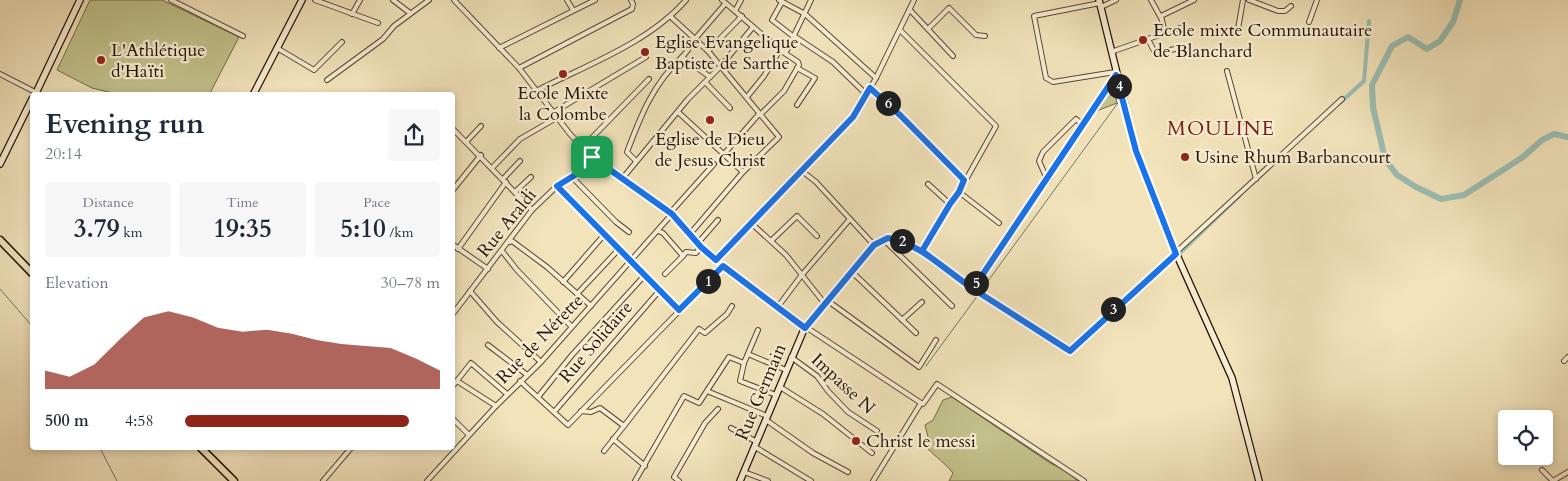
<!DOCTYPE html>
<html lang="en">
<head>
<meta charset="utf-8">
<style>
  :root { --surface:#fff; --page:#f6f6f7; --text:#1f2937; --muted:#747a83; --accent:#8f2418 }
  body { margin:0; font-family:Cardo,serif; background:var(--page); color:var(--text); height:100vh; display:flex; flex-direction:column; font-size:19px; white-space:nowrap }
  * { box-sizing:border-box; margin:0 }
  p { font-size:16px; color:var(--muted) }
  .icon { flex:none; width:28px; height:28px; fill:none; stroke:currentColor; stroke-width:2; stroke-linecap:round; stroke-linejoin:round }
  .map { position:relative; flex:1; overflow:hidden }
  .drawer { position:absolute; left:30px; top:92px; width:425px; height:358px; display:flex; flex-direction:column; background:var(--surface); border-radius:5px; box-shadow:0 2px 8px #0003 }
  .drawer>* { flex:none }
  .controls { position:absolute; left:1498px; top:410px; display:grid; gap:10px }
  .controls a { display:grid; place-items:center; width:55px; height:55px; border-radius:5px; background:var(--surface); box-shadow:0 2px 8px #0003; font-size:25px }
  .pin { position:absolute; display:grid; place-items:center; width:42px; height:42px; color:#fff; margin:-21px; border-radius:10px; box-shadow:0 2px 8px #0006 }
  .km { position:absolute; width:25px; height:25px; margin:-12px; border-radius:50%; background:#222; color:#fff; font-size:14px; line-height:25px; text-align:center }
  .round { display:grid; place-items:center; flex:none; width:52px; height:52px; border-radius:5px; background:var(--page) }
  .summary { display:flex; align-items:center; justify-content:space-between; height:85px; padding:0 15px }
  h1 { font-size:28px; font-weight:600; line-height:38px }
  .stats { display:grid; grid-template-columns:repeat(3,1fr); gap:8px; height:85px; padding:5px 15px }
  .stats div { display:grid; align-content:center; border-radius:5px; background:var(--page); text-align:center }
  .stats b { font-size:25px; font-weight:600 }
  .stats small { font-size:14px; font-weight:400 }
  .stats p { font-size:14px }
  .chart { height:140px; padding:10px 15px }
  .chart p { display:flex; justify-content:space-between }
  .chart svg { width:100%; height:90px; margin-top:5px; fill:var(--accent); opacity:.7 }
  ul { padding:0 15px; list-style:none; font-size:16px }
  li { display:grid; grid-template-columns:80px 60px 1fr; align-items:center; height:38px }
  li i { height:12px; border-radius:6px; background:var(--accent) }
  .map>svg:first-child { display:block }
</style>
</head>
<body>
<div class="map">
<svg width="1568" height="481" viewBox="0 0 1568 481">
  <rect width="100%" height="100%" fill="#f2e3bb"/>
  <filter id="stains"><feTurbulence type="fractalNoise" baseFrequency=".004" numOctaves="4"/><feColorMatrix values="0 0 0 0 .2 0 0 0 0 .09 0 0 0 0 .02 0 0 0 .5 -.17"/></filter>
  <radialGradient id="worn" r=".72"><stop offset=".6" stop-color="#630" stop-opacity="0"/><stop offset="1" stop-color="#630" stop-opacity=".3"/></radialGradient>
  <g fill="#c2c18b" stroke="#746a48">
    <polygon points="90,0 162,0 239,37 209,95 121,95 92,88 57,70"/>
    <polygon points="1113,85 1117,103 1094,112"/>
    <path d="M952 397 1050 463 1065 470 1078 481H949L953 473C945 463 937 458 928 449L929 441 925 425 933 420 943 400Z"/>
  </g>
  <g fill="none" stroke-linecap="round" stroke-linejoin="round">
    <g stroke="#6c7a6d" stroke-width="1">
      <polyline points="1033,205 1053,178"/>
      <polyline points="0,289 32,326"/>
      <polyline points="980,292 1120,100"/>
      <polyline points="926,366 978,295"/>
      <polyline points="100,448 117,481"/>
    </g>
    <g stroke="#9bbeb2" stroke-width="4">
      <polyline points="1341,102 1364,81 1369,21"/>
      <polyline points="1179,254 1240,195"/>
    </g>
    <polyline stroke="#9bbeb2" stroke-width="6" points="1460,0 1453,22 1440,41 1427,49 1408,37 1392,46 1372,85 1373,107 1385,159 1397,175 1416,187 1441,199 1464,195 1523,157 1542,140 1554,134 1568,137"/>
    <defs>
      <g id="street">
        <polyline points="171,0 243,36"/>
        <polyline points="315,0 378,23"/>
        <polyline points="393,0 410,13"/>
        <polyline points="454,0 519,68 570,134 592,157 670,213 701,247 777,308 921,403"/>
        <polyline points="567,0 573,10"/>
        <polyline points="722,0 780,50"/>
        <polyline points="779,0 805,14 876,78"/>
        <polyline points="1151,0 1161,18"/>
        <polyline points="1249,0 1278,11 1285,11 1291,6"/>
        <polyline points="782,2 772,20 794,37"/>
        <polyline points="1100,3 1034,16 1046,78 1053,82 1115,72"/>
        <polyline points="1101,7 1116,0"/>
        <polyline points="910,10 953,56"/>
        <polyline points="735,11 741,0"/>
        <polyline points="352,14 360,0"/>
        <polyline points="671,17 708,51 779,137 743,172 690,234"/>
        <polyline points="1309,22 1317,0"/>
        <polyline points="928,29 949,8 976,35 985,36"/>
        <polyline points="1238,29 1243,0"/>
        <polyline points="900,30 996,126 959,192 950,204 922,251"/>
        <polyline points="1165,33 1183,27"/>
        <polyline points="794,36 833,62 866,94"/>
        <polyline points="695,39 725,4"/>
        <polyline points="1148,39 1155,53 1175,49"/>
        <polyline points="277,48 314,70 342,42"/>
        <polyline points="499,48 595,0"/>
        <polyline points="708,51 742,16"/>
        <polyline points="786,52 811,0"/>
        <polyline points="1111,52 1165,33 1161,16 1194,0"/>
        <polyline points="682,57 688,50"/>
        <polyline points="519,68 632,9 633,4 631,0"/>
        <polyline points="797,68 815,78 797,105"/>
        <polyline points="1227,71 1256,179"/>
        <polyline points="0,74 41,95"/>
        <polyline points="327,80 383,39 394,26 429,0"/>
        <polyline points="706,83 730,108"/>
        <polyline points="869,88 887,102 965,179"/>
        <path d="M538 90C587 65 650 42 686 0"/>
        <polyline points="747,97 764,76 780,50 798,62 799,65 784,91 760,115"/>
        <polyline points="554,112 646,57"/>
        <polyline points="678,112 743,172"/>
        <polyline points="452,128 532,210"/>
        <polyline points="467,141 481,126"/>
        <polyline points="582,148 649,79"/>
        <polyline points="724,154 759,114"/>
        <path d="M636 161 627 152C641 115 653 84 682 57L710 77"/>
        <polyline points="493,167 520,139 558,117"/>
        <polyline points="802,171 816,182 874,245"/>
        <polyline points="572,177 616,222 629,232"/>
        <polyline points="503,179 520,161"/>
        <polyline points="622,179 688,99 720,67 753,27"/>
        <polyline points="1047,179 1039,161 1043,152 1076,119 1083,125"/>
        <polyline points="928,184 950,204"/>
        <polyline points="557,186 679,310"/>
        <polyline points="452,191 481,155"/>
        <polyline points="515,192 531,177"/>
        <polyline points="959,192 999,223"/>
        <polyline points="670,213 714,164"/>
        <polyline points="751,223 786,255 825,304"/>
        <polyline points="658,231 663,233 683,256 686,252 696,253 701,247"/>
        <polyline points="883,239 952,306"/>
        <polyline points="772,240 797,216 817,236"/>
        <polyline points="510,242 512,241 547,267 591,306"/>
        <polyline points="698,243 718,220"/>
        <polyline points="452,244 488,269"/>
        <polyline points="458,249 506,182"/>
        <polyline points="502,251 517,270 571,326"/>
        <polyline points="716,259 853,117 876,78 914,0"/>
        <polyline points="852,272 916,333"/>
        <polyline points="665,274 683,256"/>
        <polyline points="563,282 604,235"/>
        <polyline points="973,289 1069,351 1342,99"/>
        <polyline points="470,291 497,322 541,362"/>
        <polyline points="577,294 619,249"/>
        <polyline points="828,301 919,367 936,340"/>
        <polyline points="777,308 801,276 850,219"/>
        <polyline points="452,315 532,210 557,186 580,172 592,157"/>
        <polyline points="902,320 922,302"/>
        <polyline points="488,345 526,374"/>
        <polyline points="748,354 786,370"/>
        <polyline points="791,357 817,376 828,391 848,412 877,431"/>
        <polyline points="1564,361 1568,357"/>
        <polyline points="744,363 740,381 776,395"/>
        <polyline points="457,381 496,406"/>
        <polyline points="520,381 568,425 723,266"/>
        <polyline points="452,387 471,363 507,394"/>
        <polyline points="780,387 823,414 872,453"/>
        <polyline points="707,391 767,416"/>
        <polyline points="538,397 572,355 645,275"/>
        <polyline points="581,411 591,412 600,408 624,426 699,329 705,333 727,314 732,306"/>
        <polyline points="554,412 660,290"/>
        <polyline points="452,418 469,435"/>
        <polyline points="766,420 813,453 848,472"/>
        <polyline points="731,428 757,442"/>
        <polyline points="613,439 645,466"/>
        <polyline points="755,447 811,481"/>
        <polyline points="604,451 624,426"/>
        <polyline points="1542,470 1553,481"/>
        <polyline points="744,472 768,481"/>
        <polyline points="323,481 351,448"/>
        <polyline points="427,481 496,406 541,362 672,214"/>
        <polyline points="635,481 684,396 699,403 729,357 744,363 758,330"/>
        <polyline points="679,481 674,477 705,423 718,409"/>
        <polyline points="873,481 921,403 923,404 937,384 1084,481"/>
        <polyline points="1553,481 1568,472"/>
      </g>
      <g id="secondary">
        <polyline points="1099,0 1136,151 1176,253 1232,378 1259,481"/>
        <polyline points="35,95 80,0"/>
        <polyline points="253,95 302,0"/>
        <polyline points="0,164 32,99"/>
        <polyline points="740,481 805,327 874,245 888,238 911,244 973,289 1116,75"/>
      </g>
      <g id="primary">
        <polyline points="0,240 32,273"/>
        <polyline points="201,448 234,481"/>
      </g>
    </defs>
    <use href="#street" stroke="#584732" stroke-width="6"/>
    <use href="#secondary" stroke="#251305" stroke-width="8"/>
    <use href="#primary" stroke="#251305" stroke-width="9"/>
    <use href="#street" stroke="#f7edd3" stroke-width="4"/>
    <use href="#secondary" stroke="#f7edd3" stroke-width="5.5"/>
    <use href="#primary" stroke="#f2e3bb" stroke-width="6"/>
  </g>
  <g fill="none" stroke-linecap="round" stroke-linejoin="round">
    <defs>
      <path id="route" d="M592 157 580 172 557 186 679 310 723 266 805 328 874 245 888 238C921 244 945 270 973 289 1005 309 1037 330 1070 351L1176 254 1136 151 1116 75 973 289 922 251 950 204 959 192 964 180 901 116 870 88 853 117 716 260 701 247 672 214 592 157"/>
    </defs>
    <use href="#route" stroke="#fff" stroke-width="10"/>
    <use href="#route" stroke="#1a73e8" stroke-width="6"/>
  </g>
  <g fill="#8f2418" stroke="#f7edd3" stroke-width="2">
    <circle cx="1143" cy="40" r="5"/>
    <circle cx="645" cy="52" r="5"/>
    <circle cx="101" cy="60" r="5"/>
    <circle cx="563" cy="74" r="5"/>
    <circle cx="710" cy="120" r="5"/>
    <circle cx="1185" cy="157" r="5"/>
    <circle cx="856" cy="441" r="5"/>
  </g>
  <g text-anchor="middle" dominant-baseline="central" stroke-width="4.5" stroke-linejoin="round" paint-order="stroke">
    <g font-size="18" fill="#251305" stroke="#f7edd3" text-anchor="start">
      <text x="1153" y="30">Ecole mixte Communautaire<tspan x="1153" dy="21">de Blanchard</tspan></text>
      <text x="655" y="42">Eglise Evangelique<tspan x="655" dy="21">Baptiste de Sarthe</tspan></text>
      <text x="111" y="50">L'Athlétique<tspan x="111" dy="21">d'Haïti</tspan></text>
      <text x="563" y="93" text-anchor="middle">Ecole Mixte<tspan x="563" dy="21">la Colombe</tspan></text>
      <text x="710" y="139" text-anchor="middle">Eglise de Dieu<tspan x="710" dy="21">de Jesus Christ</tspan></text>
      <text x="1195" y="157">Usine Rhum Barbancourt</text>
      <text x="866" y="441">Christ le messi</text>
    </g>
    <g font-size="18" fill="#251305" stroke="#f7edd3">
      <text transform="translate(507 223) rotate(-51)">Rue Araldi</text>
      <text transform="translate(540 339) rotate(-46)">Rue de Nérette</text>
      <text transform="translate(596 342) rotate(-49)">Rue Solidaire</text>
      <text transform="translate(843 384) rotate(43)">Impasse N</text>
      <text transform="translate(761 392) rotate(-67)">Rue Germain</text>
    </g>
    <g font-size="20" letter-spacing="1" fill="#7a1f14" stroke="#f7edd3">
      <text x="1221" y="128">MOULINE</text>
    </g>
  </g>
  <rect width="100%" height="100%" filter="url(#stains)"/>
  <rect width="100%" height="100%" fill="url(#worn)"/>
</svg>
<div class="controls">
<a><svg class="icon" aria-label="locate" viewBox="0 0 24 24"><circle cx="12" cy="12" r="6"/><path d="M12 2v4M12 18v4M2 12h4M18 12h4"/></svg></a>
</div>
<div class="pin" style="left:592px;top:157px;background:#1e9e55"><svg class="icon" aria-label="arrive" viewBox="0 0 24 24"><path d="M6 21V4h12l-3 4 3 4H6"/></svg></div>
<b class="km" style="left:708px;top:281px">1</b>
<b class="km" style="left:902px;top:241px">2</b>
<b class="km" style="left:1113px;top:309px">3</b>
<b class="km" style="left:1119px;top:86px">4</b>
<b class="km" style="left:976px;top:283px">5</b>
<b class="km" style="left:888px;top:103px">6</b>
<section class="drawer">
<div class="summary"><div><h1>Evening run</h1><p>20:14</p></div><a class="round"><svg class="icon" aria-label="share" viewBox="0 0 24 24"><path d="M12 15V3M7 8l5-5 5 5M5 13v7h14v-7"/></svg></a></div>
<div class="stats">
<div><p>Distance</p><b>3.79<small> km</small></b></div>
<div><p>Time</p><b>19:35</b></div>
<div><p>Pace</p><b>5:10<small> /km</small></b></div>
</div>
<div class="chart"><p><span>Elevation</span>30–78 m</p>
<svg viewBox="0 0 160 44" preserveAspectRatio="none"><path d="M0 44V35L10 38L20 32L30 20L40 9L50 6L60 9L70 14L80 16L90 15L100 17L110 20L120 22L130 23L140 24L150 29L160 35V44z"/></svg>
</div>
<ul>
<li><b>500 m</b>4:58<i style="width:88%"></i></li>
</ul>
</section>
</div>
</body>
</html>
